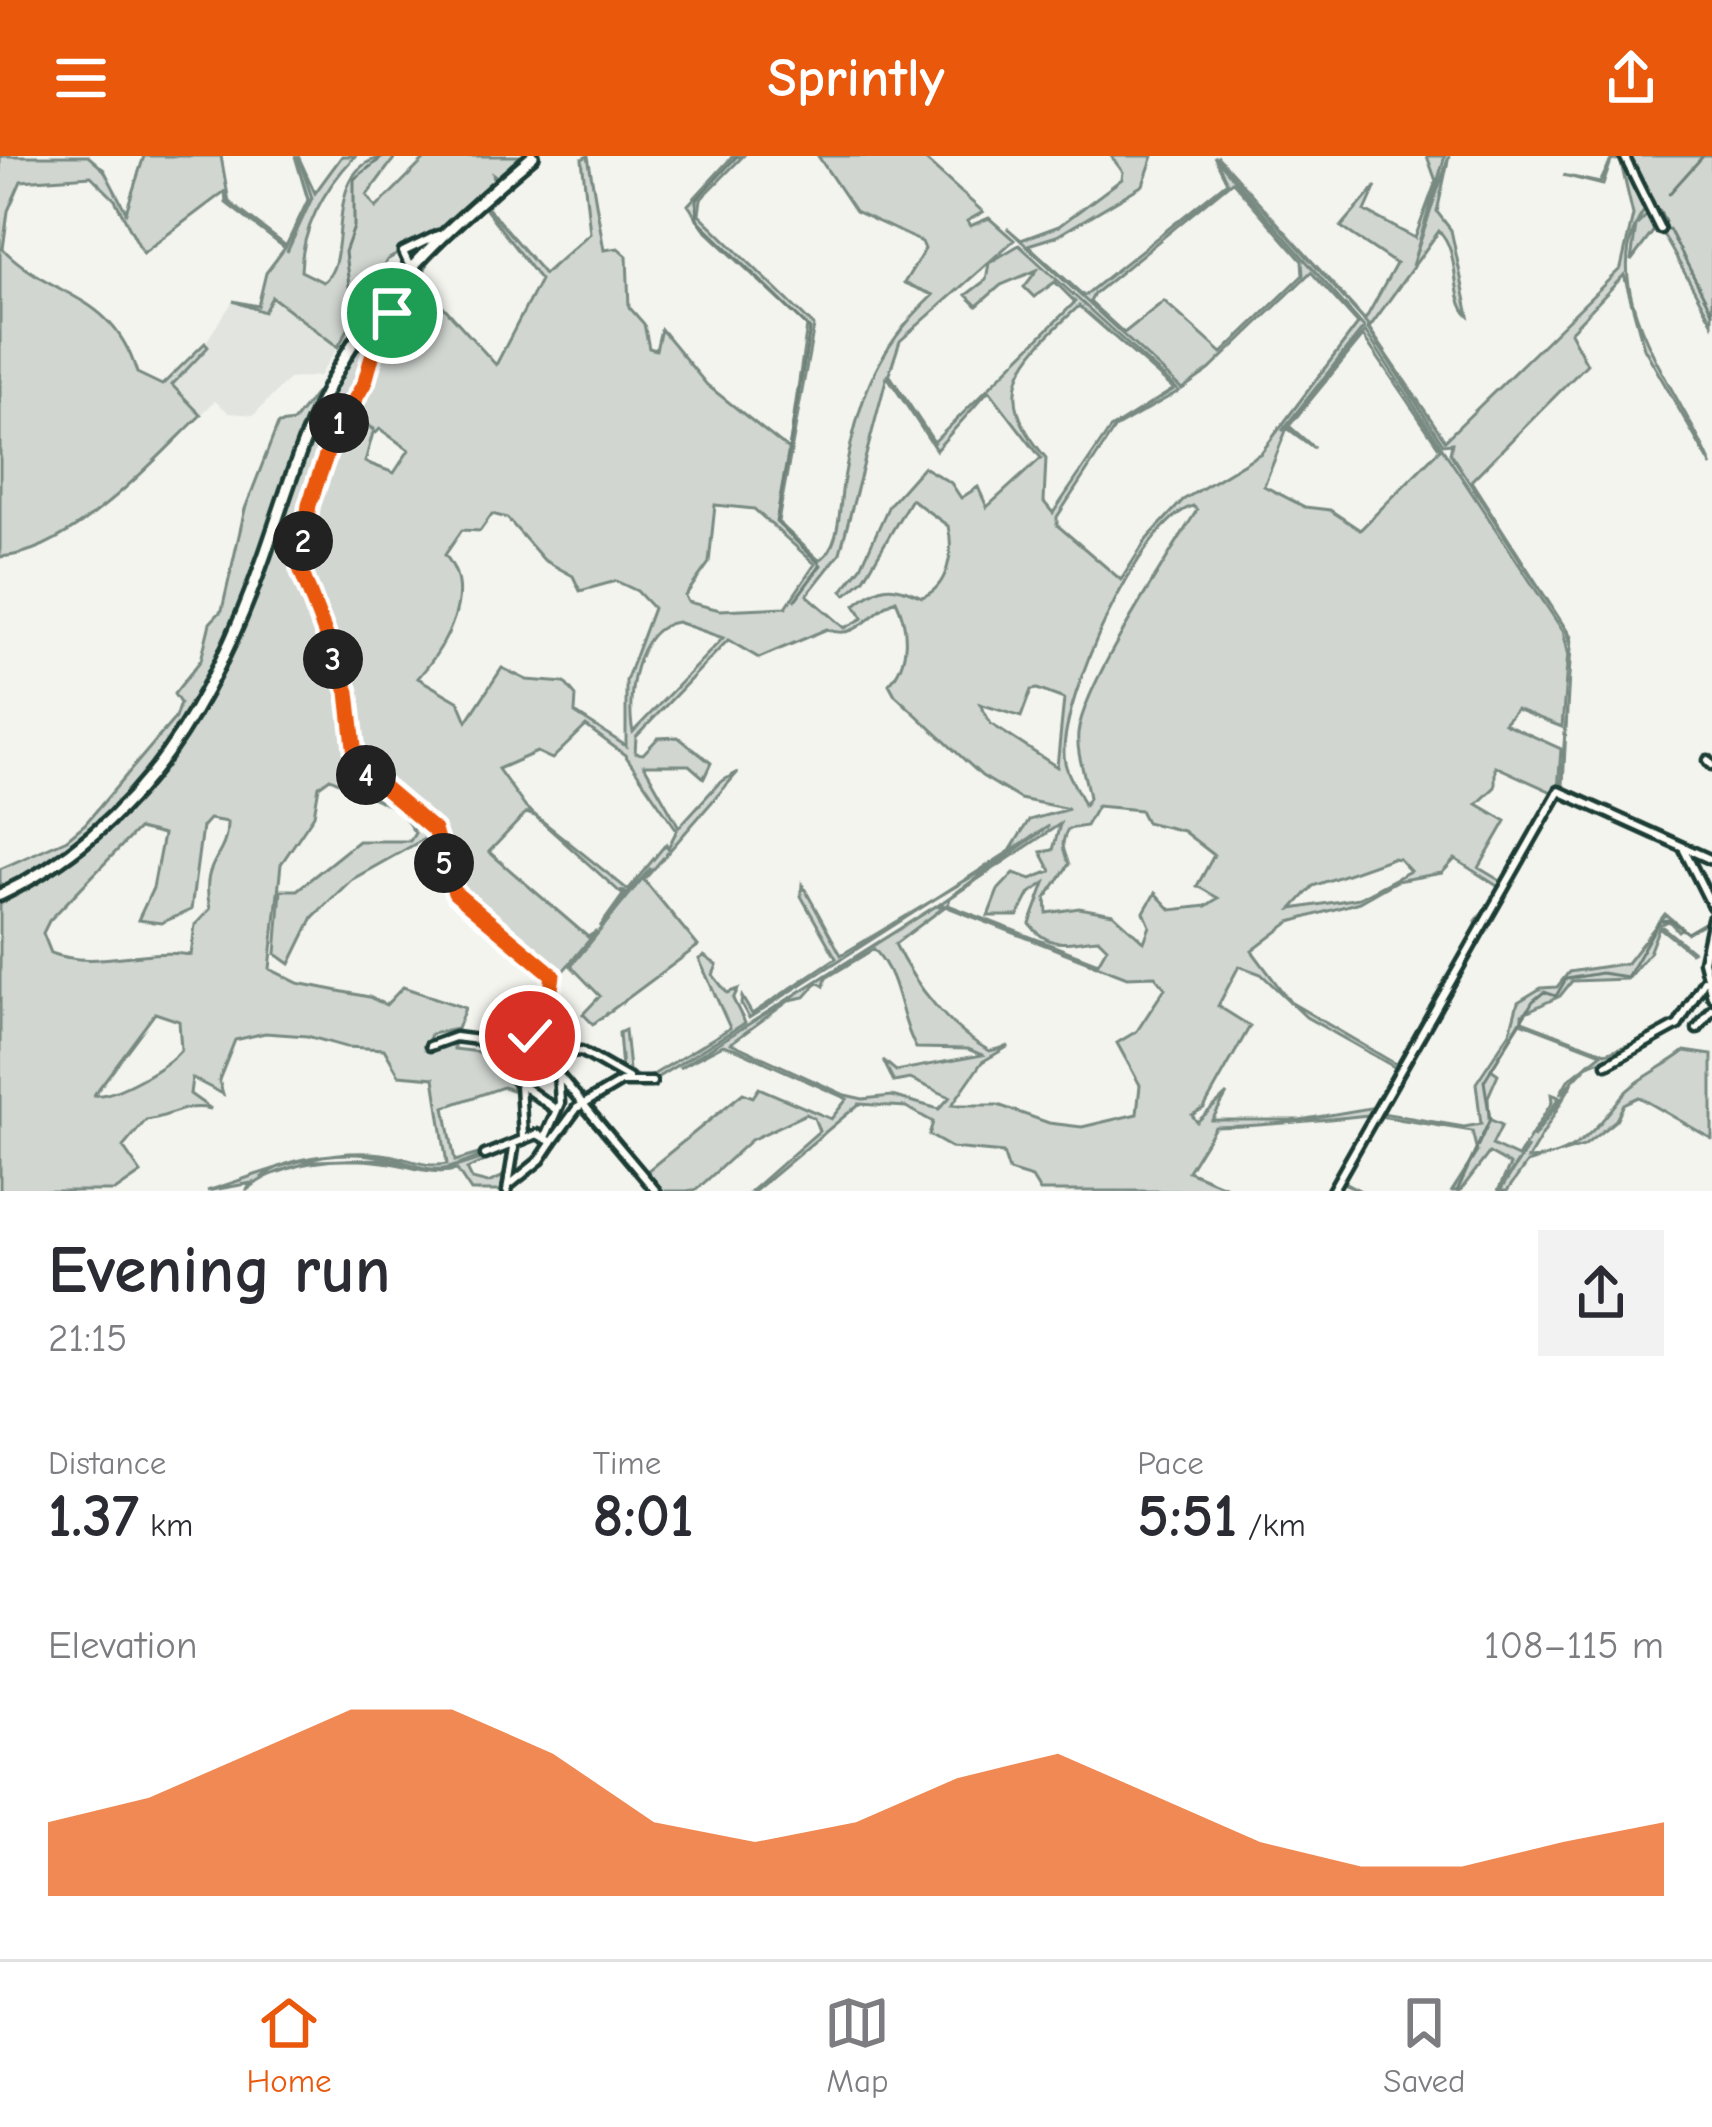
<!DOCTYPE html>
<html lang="en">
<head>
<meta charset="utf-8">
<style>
  :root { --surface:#fff; --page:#f2f2f3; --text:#2b2b33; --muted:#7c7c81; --line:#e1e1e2; --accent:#ea580c }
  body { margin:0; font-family:"Comic Neue",sans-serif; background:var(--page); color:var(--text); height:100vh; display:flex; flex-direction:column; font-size:45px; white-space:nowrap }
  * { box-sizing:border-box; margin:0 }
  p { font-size:39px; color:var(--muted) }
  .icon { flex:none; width:66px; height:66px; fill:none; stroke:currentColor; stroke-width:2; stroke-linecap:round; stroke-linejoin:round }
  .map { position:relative; height:1035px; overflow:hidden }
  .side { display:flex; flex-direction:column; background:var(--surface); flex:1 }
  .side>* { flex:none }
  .pin { position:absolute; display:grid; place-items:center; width:102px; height:102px; color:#fff; margin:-51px; border:6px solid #fff; border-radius:50%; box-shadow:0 3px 12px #0007 }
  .km { position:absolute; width:60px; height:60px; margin:-30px; border-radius:50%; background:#222; color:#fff; font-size:33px; line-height:60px; text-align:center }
  .round { display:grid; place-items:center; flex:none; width:126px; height:126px; border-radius:0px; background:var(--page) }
  .headline { display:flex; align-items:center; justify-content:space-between; height:204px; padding:0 48px }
  h1 { font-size:66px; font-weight:700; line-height:90px }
  .metrics { display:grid; grid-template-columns:repeat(3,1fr); gap:18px; height:204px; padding:12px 48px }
  .metrics div { display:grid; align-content:center }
  .metrics b { font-size:60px; font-weight:700 }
  .metrics small { font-size:33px; font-weight:400 }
  .metrics p { font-size:33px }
  .chart { height:336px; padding:24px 48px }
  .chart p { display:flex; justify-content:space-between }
  .chart svg { width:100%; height:216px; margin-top:12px; fill:var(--accent); opacity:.7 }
  header { display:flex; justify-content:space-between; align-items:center; height:156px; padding:0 48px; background:var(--accent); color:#fff; font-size:54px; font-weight:700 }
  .dock { display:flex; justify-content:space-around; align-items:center; height:168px; border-top:3px solid var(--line); background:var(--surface); font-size:33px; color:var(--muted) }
  .dock a { display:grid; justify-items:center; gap:6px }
  .dock .on { color:var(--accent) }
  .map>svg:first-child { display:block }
</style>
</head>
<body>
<header><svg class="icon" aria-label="menu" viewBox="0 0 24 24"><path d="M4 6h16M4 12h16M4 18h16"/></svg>Sprintly<svg class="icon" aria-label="share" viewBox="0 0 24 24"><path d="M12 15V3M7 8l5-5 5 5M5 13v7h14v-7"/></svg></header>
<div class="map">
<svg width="1712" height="1035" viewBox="0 0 1712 1035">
  <rect width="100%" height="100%" fill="#f4f4ef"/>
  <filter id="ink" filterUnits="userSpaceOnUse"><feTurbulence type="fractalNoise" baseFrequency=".00833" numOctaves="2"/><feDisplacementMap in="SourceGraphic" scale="24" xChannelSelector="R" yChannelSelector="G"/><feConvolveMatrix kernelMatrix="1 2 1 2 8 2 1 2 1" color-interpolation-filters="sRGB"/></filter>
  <g filter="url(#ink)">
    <polygon fill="#e2e5df" points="271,141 338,191 319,220 289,223 254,259 229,257 215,245 201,259 172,229 208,192 205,187 233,145 264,156"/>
    <g fill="#d1d6d1" stroke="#788a82" stroke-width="3" fill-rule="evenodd">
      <path d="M0 0H88L104 14 126 56 144 0H221L229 46 286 90 308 44 295 0 309 45 287 96 312 42 298 0 315 37 342 0H355C325 32 302 70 301 115L323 126C356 105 316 0 396 0L367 39 376 52 428 0H529L501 24 493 18 495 29 440 74 387 104 338 191 272 141 264 156 233 145 258 150 266 117 285 92 226 47 225 35 143 97 115 44 91 20 21 25 8 55 3 93C52 143 113 136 137 217L162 229 205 187 208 191 172 229 201 259C152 306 71 397 0 401Z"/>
      <path d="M537 0 487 51 544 118 590 77 582 3 588 0 604 94 618 92 627 100 629 151 644 168 649 192 656 194 661 173 707 229 789 294 807 170 706 75 688 49 732 1 743 0 701 43 699 58 814 170 778 366 819 404C841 393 839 350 843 328 857 248 873 196 933 139L904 127 925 93 922 86 855 55 818 0H921L983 56 967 65 970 70 989 62 1014 84 900 185 889 218 934 286 1075 146 1055 126 1034 141 1024 131 1037 114 1001 129 977 150 966 139 986 124 989 107 1019 89 1179 235 1115 272 1057 361V369L1121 424 1147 383 1183 344 1261 297 1358 168 1311 116 1209 214 1182 233 1007 72 1021 84 1059 70 1122 23 1123 16 1111 0H1153L1143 29 1057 80 1028 89 1084 140 1227 26 1214 0 1364 171 1282 275 1365 175 1563 475 1568 496 1562 571 1516 553 1504 567 1561 593 1558 634 1331 1035 1370 959C1317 964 1269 970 1215 971L1188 1015 1236 1035H1040L1032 1022 1009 1015 1003 997 952 992 929 979 933 966 906 951 859 948 755 1035H751L819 975 814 962 806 958 751 984 695 1035H658L608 972 646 1016 743 937 753 941 759 932 831 963 847 943 736 893 723 889 679 912 936 750 943 752 895 788C915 829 949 873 990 895L1009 890 982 906 952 949H998L1049 967 1082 971 1137 958 1140 929 1117 887 1137 875 1165 832 1155 820 1127 821 940 748 1049 670 749 862 741 848 742 841 752 858 836 802 801 740 802 728 841 799 990 710 1010 695 1029 664 1069 653 1020 643 982 620 895 539 889 528C910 506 909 471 896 444 872 454 856 487 827 473L759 502 728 484 636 581 635 597 643 598 658 582 678 581 711 607 704 622 689 609H644L679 671 719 627 738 616 644 724 698 790 593 868 583 858 600 840 571 810 651 712 628 738 621 734 626 740 600 771 623 739 535 660 526 657 489 696 588 781 597 775 564 814 555 816 453 733 437 675 417 652 359 608 352 546 303 417 308 365 348 257 374 273 365 306 394 317 409 294 380 273 376 277 353 255 370 220 382 174 421 129V104ZM1232 25 1302 105 1303 119 1222 197 1164 145 1124 177 1090 146 1094 138ZM484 51 540 124 496 209 424 129C420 93 458 71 484 51ZM1079 150 1174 233 1110 273 1053 357 1044 346 1046 302C987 233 1023 202 1079 150ZM1363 180 1440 293 1360 374 1330 354 1305 351 1264 330 1287 272 1314 292 1289 270ZM887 220 936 294 989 234 1041 302 987 351 978 331 961 342 951 327 923 311 889 349 861 411 842 435 846 439 864 423 911 343 948 370C954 395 949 431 922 441 890 427 882 427 855 449L863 462 845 472 807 439 840 397ZM715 349 754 353 815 408 786 451 720 454 688 446 685 440 709 407ZM1193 350 1197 354C1168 401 1084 528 1078 577 1076 599 1086 620 1089 642L1084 649C1078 633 1064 616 1064 598 1062 543 1139 366 1193 350ZM492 358 507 362 544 404 573 420 580 435 616 425 637 435 653 452 626 525V590L575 557 576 540 565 527 527 524 502 512 467 565 459 546 418 522C446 490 477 436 445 399L462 374 480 375ZM677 466 723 482 633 576C626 544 635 471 677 466ZM1037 533 1064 543 1057 611 991 568 980 548 1021 561 1031 534ZM586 570 625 599 677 674 668 692 666 688 628 734 526 652 498 613 537 596 552 603ZM1495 610 1554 637 1504 727 1479 712 1506 665 1477 648 1495 631ZM1097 650 1140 654 1146 666 1183 675 1214 699 1197 730 1218 742 1206 750 1171 754 1155 737 1144 756 1150 770 1144 786 1113 758 1079 752 1047 757 1046 742 1069 708C1063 694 1060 687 1068 673L1086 670ZM1060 668 1053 694 1041 696 1051 715 1031 723 1014 717 998 734 988 760H1018L1030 737 1045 727 1030 768C1051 797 1071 784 1099 783L1107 791 1098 807 948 749 950 742ZM1392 702 1399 703 1410 715 1359 742 1292 753 1313 730ZM1455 703 1502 733 1476 765 1478 774 1399 910 1290 846 1252 795 1290 766 1359 746 1396 725 1442 717ZM874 793C901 822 898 859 916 892L968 893 982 899 896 915 883 904 894 926 910 923 950 941 939 953 892 940 863 943 845 939 731 887 790 844 805 841 818 826 824 830 826 822ZM1239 810 1261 818 1306 861 1396 912 1376 951 1300 964H1212L1227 938 1197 966 1192 959 1204 952 1250 870 1218 850Z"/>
      <path d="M1217 0 1365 164 1396 108 1341 71 1376 30 1365 55 1415 82 1436 25 1427 0H1445L1412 110 1449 0 1437 56 1451 74 1469 160C1450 144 1461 95 1439 75L1369 172 1445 284 1621 112 1633 59 1620 3 1611 5 1603 29 1563 19 1600 27 1613 0H1712V166L1658 69 1631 105 1636 70 1650 56 1647 51C1586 130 1683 237 1712 311L1644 192 1624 119 1570 176 1587 208 1471 325 1571 481 1563 629 1568 636 1561 630 1571 493 1566 474 1450 297 1452 287 1443 288 1368 173V169Z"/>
      <path d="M413 120 417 124 376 175 363 228 333 274 308 345 301 428 347 538 348 584 355 609 420 660 438 683 450 734 522 794 448 735 433 678 351 724 313 761 290 808 276 798 281 734H297L358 685H410L415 677 399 654 330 622 319 630 314 659 281 708 270 813 298 827 369 841 386 849 403 831 465 852 457 873 431 878 427 889 472 884 454 888V893L479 896 513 928 512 934 503 931 445 951 455 1005 505 990C485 997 463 1010 443 1013 424 1015 406 1005 388 1002 352 994 290 998 261 1022L312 1005 378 1003 440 1016 508 994 467 1013 472 1023 488 1027 502 1021 508 1008 506 1035H471L457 1014C429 1020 410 1009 383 1006 340 1000 279 1005 246 1035L252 1027 207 1035C266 1017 318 991 382 998 405 1000 424 1013 447 1008L434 922 399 919 384 893 346 891 307 880 265 877 235 884 219 924 223 938 192 922 190 938 211 953C180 947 174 961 146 964L123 991 141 1017 115 1035H0V748C115 693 195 585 243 467 274 391 292 310 329 237 350 196 375 146 413 120ZM209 663 227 666C228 704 199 703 210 753L195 769 191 799C145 791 96 814 51 797L43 777 49 765 138 673 163 679 153 732 138 764 161 767 191 754 202 671ZM155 857 179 865 181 894C167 911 113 942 94 939Z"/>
      <path d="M329 221C237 419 220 630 0 736L53 704 0 731V713L67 683 85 668 175 562 180 547 174 538 201 504 210 467 222 454 245 353 278 268 293 266Z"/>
      <path d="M1665 758 1682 772 1678 775 1669 765 1660 769 1692 795 1690 796 1659 771 1649 797 1627 823 1572 825 1560 840 1522 858V865L1606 897 1654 880 1602 904 1648 883 1587 910 1560 938 1568 924 1602 897 1521 866 1491 913 1498 918 1488 941 1489 963 1502 969 1492 989 1518 1001 1552 946 1551 938 1559 941 1533 982 1573 926 1528 1003C1574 1002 1596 973 1621 941 1636 923 1667 910 1685 895L1712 899V983L1639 941 1624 948 1616 964 1584 990 1527 1007 1507 1035H1500L1528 991 1498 1035 1510 1009 1489 997 1460 1035H1452L1477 996 1472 975 1379 960 1344 1020V1026L1361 1035 1341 1026V1023L1475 787 1478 790 1382 957 1464 971 1481 968 1476 927 1510 876 1518 846 1541 832 1557 831 1569 816 1627 807Z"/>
      <polygon points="704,800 717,809 713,819 727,837 738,833 733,843 745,867 650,926 636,927 622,914 619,877 625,874 629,914 643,925 730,872 699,803"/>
    </g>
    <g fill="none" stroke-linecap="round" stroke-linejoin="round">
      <g stroke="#6e8179" stroke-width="3">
        <polyline points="737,0 697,43 697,63 810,173 776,366 821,409 795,444"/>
        <polyline points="1636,18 1654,46"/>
        <polyline points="1669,38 1703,0"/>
        <polyline points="1659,54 1665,66"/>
        <polyline points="1669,73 1712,156"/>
        <polyline points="350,139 345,96 354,71 354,23 384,0"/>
        <polyline points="1457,1035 1490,963 1484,925 1533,845 1544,836 1556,840 1566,823 1601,817 1627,821 1659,765 1670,764 1687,777 1711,763"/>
      </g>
      <defs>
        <g id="minor">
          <polyline points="1624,0 1660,73"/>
          <path d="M416 109 418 130 379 175 365 227 335 274 306 366 301 421 348 535 356 608C378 635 414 646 435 675 449 695 440 719 455 738L537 803 555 825"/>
          <polyline points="410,111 403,96 438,79"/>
          <polyline points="1708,604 1712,609"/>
          <polyline points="1684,694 1712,750"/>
          <polyline points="1712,763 1703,805 1712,840"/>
          <polyline points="1697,873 1712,854"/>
          <polyline points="486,885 488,896 520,928 523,981"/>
          <polyline points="531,886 656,1035"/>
          <polyline points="430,890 455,881 486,885 488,877 553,828"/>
          <polyline points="546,898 581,895 628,922"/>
          <polyline points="1607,908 1678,869 1704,825"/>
          <polyline points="555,953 520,928 530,880 555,825"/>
          <polyline points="546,979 560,947 558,915"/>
          <polyline points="485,999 537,978 552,986 577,952 621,926 652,926"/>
          <polyline points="508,1030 540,1004 552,986"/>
          <polyline points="507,1035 514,992"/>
          <polyline points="1332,1035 1559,635 1712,704"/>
        </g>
        <path id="major" d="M0 739C143 671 215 542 265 398 287 335 305 271 338 213 386 125 458 63 533 0"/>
      </defs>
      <use href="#minor" stroke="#1f3d34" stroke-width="15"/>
      <use href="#major" stroke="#1f3d34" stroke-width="18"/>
      <use href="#minor" stroke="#fdfcf7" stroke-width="6"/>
      <use href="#major" stroke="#fdfcf7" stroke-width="9"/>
    </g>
  </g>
  <g fill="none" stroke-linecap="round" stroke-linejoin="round" filter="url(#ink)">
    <defs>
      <polyline id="route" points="392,157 379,175 365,226 332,283 309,349 300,412 348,536 356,608 434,674 455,737 553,819 550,840 530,880"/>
    </defs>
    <use href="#route" stroke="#fff" stroke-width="24"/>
    <use href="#route" stroke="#ea580c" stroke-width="15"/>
  </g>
</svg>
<div class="pin" style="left:392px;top:157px;background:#1e9e55"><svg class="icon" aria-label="arrive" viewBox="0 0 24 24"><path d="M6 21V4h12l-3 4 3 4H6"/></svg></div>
<div class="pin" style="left:530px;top:880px;background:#d93025"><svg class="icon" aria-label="check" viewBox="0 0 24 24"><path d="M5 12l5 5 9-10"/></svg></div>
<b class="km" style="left:339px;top:267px">1</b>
<b class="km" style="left:303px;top:385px">2</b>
<b class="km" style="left:333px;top:503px">3</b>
<b class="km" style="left:366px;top:619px">4</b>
<b class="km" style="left:444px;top:707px">5</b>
</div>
<section class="side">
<div class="headline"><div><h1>Evening run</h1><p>21:15</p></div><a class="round"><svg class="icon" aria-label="share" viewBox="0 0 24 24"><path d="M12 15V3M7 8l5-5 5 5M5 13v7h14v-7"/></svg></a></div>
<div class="metrics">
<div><p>Distance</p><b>1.37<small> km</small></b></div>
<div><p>Time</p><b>8:01</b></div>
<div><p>Pace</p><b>5:51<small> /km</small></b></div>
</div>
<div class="chart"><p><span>Elevation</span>108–115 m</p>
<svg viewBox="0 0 160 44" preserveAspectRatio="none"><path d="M0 44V29L10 24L20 15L30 6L40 6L50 15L60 29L70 33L80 29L90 20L100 15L110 24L120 33L130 38L140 38L150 33L160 29V44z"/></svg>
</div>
</section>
<nav class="dock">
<a class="on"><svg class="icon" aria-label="home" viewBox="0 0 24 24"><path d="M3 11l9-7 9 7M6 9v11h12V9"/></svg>Home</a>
<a><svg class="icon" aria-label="map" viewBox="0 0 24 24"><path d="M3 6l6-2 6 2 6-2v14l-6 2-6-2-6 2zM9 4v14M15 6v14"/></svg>Map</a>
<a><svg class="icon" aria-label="saved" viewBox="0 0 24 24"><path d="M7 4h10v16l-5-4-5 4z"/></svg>Saved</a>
</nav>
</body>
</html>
